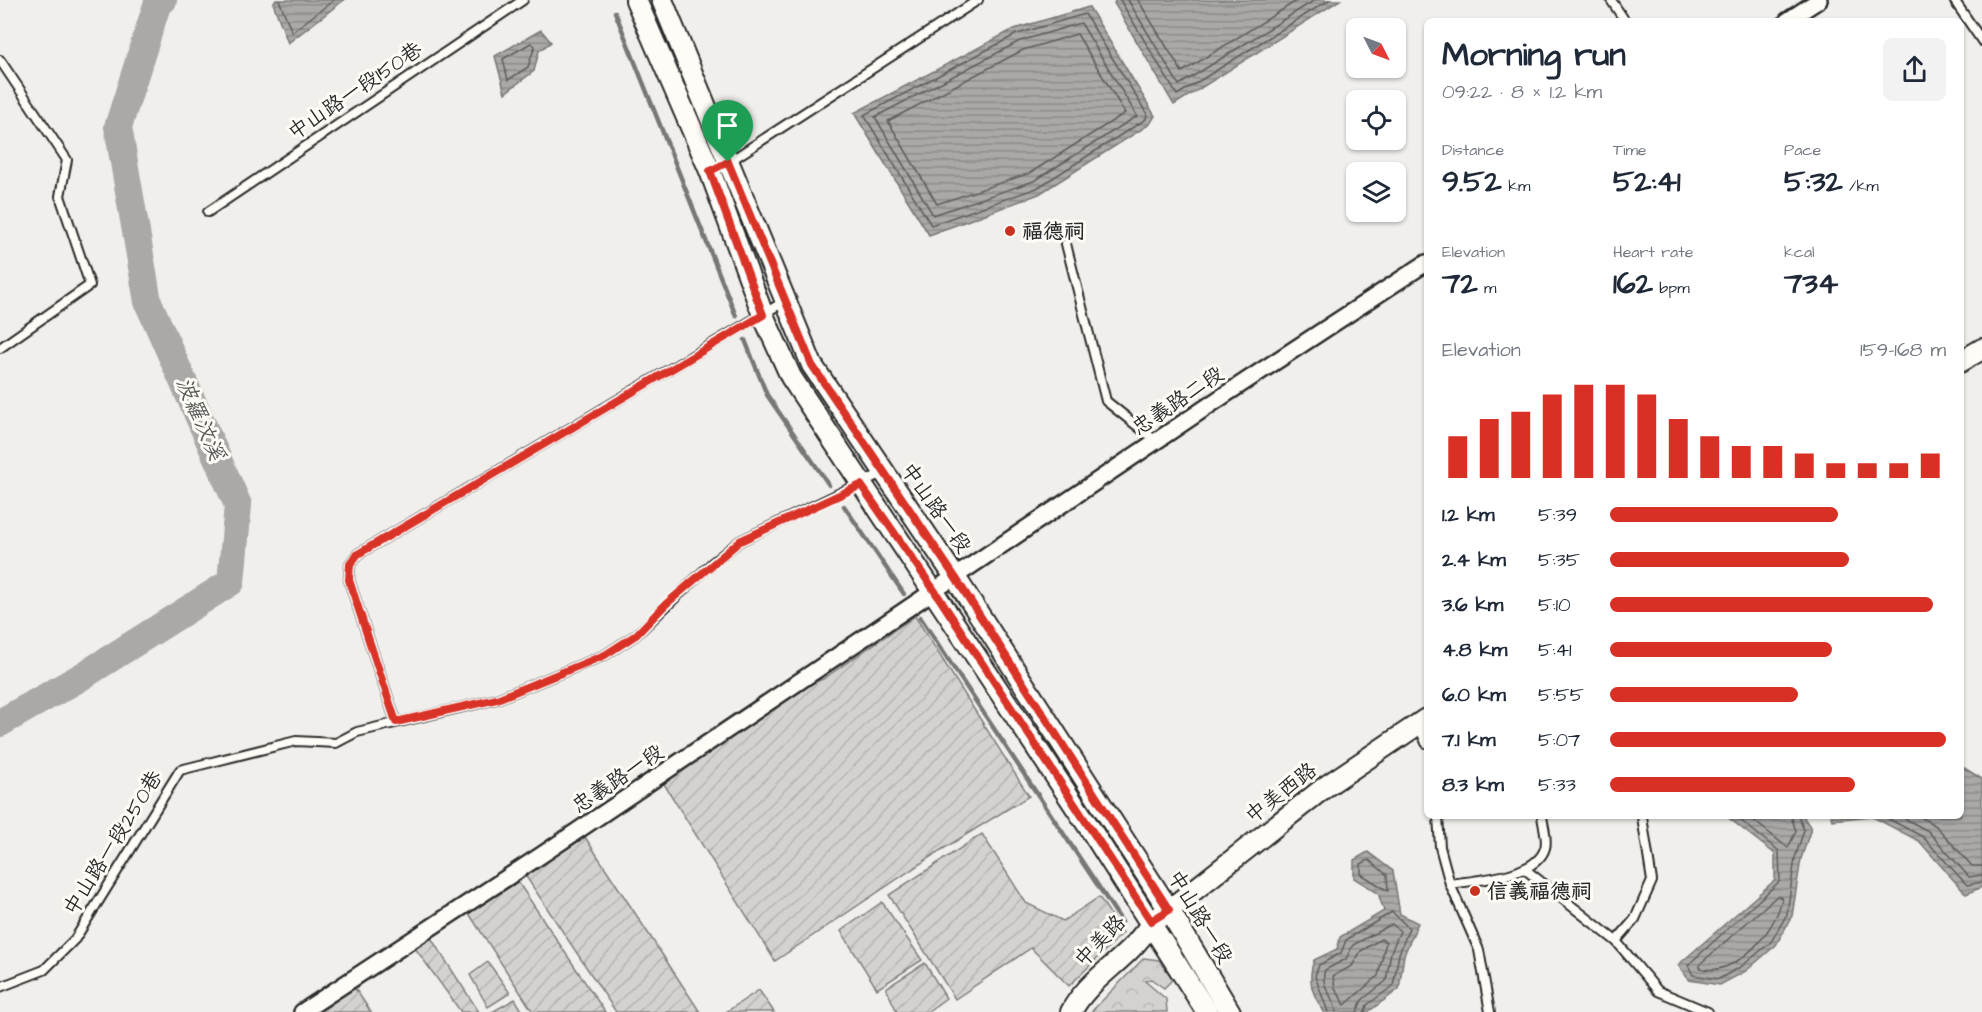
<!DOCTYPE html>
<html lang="en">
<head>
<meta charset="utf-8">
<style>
  :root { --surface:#fff; --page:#f2f2f3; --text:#1f2937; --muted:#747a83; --accent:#d93025 }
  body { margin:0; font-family:"Architects Daughter","LXGW WenKai TC",sans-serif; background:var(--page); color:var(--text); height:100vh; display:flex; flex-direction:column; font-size:22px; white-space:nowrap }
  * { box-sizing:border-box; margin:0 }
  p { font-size:20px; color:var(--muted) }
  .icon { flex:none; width:33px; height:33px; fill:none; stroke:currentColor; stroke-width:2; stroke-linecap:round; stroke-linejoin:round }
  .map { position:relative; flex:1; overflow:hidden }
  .side { position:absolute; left:1424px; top:18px; width:540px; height:801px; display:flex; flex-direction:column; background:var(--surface); border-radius:9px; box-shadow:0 2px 4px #0004 }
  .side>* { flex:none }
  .needle { width:39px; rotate:132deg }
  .controls { position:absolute; left:1346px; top:18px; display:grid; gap:12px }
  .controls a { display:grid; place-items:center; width:60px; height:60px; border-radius:9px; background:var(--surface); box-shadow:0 2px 4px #0004; font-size:30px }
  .pin { position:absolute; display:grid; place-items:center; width:51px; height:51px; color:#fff; margin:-62px -26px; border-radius:50% 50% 50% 0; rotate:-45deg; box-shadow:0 0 6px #0007 }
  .pin .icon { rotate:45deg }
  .round { display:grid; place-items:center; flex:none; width:63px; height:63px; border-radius:9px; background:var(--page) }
  .summary { display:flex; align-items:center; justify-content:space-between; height:102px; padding:0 18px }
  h1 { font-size:33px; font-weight:700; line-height:45px }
  .metrics { display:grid; grid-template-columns:repeat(3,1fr); gap:9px; height:102px; padding:6px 18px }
  .metrics div { display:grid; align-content:center }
  .metrics b { font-size:30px; font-weight:700 }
  .metrics small { font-size:16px; font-weight:400 }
  .metrics p { font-size:16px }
  .chart { height:168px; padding:12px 18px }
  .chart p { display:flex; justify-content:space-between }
  .chart svg { width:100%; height:108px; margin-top:6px; stroke:var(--accent); stroke-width:6 }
  ul { padding:0 18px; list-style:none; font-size:20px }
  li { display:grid; grid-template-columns:96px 72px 1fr; align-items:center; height:45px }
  li i { height:15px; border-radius:8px; background:var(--accent) }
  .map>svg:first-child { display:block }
</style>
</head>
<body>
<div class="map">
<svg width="1982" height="1012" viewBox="0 0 1982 1012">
  <defs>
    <pattern id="forest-crowns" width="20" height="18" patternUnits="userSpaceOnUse" patternTransform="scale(1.5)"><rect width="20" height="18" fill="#d3d2cf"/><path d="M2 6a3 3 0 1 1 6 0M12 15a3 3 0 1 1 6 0" fill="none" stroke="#b5b4b2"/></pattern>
    <pattern id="garden-furrows" width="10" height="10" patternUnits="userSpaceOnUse" patternTransform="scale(1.5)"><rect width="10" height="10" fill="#d3d2cf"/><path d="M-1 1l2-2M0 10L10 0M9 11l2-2" fill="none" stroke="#b5b4b2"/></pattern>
    <pattern id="water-rules" width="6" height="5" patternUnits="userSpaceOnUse" patternTransform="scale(1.5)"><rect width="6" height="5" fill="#aaa9a7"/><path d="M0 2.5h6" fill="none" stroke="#8b8a88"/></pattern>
  </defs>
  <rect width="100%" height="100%" fill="#f0efeb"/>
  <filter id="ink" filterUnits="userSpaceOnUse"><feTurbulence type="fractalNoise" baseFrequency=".0167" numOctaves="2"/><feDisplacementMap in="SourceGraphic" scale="12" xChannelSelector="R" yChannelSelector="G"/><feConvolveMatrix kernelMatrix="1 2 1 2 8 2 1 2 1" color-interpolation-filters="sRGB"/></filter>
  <g filter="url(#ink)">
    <polygon fill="url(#forest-crowns)" stroke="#7f7e7d" stroke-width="1.5" points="1144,958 1159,960 1173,979 1164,988 1151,979 1145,981 1166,999 1167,1012 1091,1012"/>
    <g fill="url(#garden-furrows)" stroke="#7f7e7d" stroke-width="1.5">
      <polygon points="915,616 1029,796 938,852 775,961 659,776 781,693 823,679"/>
      <polygon points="982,834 1026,903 1063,921 1099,897 1123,933 1069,986 1031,948 955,999 889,895"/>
      <polygon points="585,837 700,1012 616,1012 525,875"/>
      <polygon points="518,882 605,1012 533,1012 468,912"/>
      <polygon points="882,902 922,960 877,989 841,931"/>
      <polygon points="431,938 479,1012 461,1012 415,948"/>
      <polygon points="488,962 510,993 488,1007 470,975"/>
      <polygon points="925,963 946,998 927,1012 897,1012 886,988"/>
      <polygon points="354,987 371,1012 322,1012 320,1009"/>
      <polygon points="759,990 774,1012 726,1012"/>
      <polygon points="515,999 523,1012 492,1012"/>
    </g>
    <g fill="url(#water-rules)" stroke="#777775" stroke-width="1.5">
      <polygon points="276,0 344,0 288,43 273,3"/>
      <polygon points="1116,0 1340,0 1174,105 1114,3"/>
      <polygon points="1089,7 1155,116 1150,124 1039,194 929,235 854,113 1014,29"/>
      <polygon points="541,30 551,42 539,51 534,71 505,93 495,56"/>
      <polygon points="1961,766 1982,779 1982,887 1966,894 1919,841 1871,816 1832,820 1831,816 1960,816"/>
      <polygon points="1726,816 1803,816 1811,828 1801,859 1792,916 1776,945 1746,971 1720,985 1689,980 1678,965 1775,880 1775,854"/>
      <path d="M1368 852 1393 871 1400 914 1418 923 1404 955 1399 989 1368 1012H1324C1312 994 1307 980 1314 960L1337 949 1340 937 1384 911 1378 893 1354 878V860Z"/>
    </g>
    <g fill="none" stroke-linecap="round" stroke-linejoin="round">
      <g stroke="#5e5d5d" stroke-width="1.5">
        <polyline points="279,0 292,32 334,0"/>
        <polyline points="1120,0 1177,95 1329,0"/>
        <polyline points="1128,0 1179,85 1315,0"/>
        <polyline points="1138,0 1182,72 1298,0"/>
        <polygon points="1085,14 1147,114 1146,119 1037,188 931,225 864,115 1017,34"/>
        <polygon points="1081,23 1137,116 1034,181 933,215 875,117 1020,41"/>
        <polygon points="1077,34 1125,113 1030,173 937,204 888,121 1023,50"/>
        <polygon points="531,43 535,46 528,67 508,80 503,59"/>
        <polyline points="1735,816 1779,851 1780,881 1688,965 1693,975 1719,979 1742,966 1771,942 1787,914 1795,858 1804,830 1798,816"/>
        <polyline points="1748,816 1788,848 1796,831 1791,816"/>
        <polyline points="1883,816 1923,837 1967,885 1982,882"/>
        <polyline points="1900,816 1928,831 1969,877 1982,875"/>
        <polyline points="1919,816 1936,826 1972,866 1982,866"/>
        <polygon points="1369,860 1387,875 1388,891 1361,874 1361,864"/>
        <path d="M1777 896 1782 898C1777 930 1735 979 1700 968V964Z"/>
        <polygon points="1381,939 1386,942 1378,976 1345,1005 1335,988 1333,976 1352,966 1361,951"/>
        <polyline points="1328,1012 1315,976 1319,965 1341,953 1346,940 1392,912 1409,928 1399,954 1393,986 1367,1005 1365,1012"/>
        <path d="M1336 1012C1335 997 1319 986 1325 970L1346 959 1353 945 1392 924 1400 931 1391 952 1386 981 1362 1000 1357 1012"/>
      </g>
      <g stroke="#777775" stroke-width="4.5">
        <polyline points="615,12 736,316"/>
        <polyline points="745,340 767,395 829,485"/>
        <polyline points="844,506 904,594"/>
        <polyline points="920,617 1122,922"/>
      </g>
      <polyline stroke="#aaa9a7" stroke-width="28" points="0,723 81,677 231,582 238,505 148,302 118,127 157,5 163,0"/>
      <defs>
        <g id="service">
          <polyline points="1611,0 1625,21"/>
          <polyline points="1954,0 1982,41"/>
          <polyline points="0,60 67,160 60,196 90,285 0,348"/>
          <polyline points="730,161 978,0"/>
          <polyline points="208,212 523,0"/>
          <polyline points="1066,244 1106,401 1156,441"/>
          <polyline points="396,722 349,580 350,564 358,554 785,301"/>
          <polyline points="1419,726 1426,743"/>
          <polyline points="1438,816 1440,847 1450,884 1479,950 1490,1012"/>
          <polyline points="1526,870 1616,941 1658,991 1708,1012"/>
          <path d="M1450 884C1476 880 1537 877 1545 848 1548 840 1543 825 1542 816"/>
          <polyline points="1616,941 1635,919 1652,881 1642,817"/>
          <polyline points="0,987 44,970 75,939 180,770 296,741 336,743 357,732 497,699 605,655 636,635 712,563 740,541 882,473"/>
        </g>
        <g id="minor">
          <polyline points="1787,21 1819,0"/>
          <polyline points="302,1012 540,856 1223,396 1426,263"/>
        </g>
        <g id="tertiary">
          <polyline points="636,0 710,171 763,315 791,377 1089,827 1207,1012"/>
          <polyline points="662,0 812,365 955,577 1169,910 1230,1012"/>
          <polyline points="1960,362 1982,349"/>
          <path d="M1071 1012C1086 983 1115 967 1136 943 1149 928 1152 921 1169 910L1325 787 1426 719"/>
        </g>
      </defs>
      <use href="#service" stroke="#2b2b2b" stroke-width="12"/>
      <use href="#minor" stroke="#2b2b2b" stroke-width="20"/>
      <use href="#tertiary" stroke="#2b2b2b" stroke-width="24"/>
      <use href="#service" stroke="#fdfcf7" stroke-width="8"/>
      <use href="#minor" stroke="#fdfcf7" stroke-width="15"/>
      <use href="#tertiary" stroke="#fdfcf7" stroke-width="20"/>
    </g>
  </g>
  <g fill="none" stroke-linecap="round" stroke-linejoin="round" filter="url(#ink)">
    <defs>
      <polygon id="route" points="728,162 812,365 955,577 1169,910 1151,921 934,590 861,485 740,541 666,604 636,635 605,655 497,699 396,722 349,580 350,564 358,554 763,315 710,171"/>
    </defs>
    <use href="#route" stroke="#fff" stroke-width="12"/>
    <use href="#route" stroke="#d93025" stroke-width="8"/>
  </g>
  <g fill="#c8321e" stroke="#fdfcf7" stroke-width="2">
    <circle cx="1010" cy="231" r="6"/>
    <circle cx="1475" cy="891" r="6"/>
  </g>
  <g text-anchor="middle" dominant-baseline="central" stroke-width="6" stroke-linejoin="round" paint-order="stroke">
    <g font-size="21" fill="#2b2b2b" stroke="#fdfcf7">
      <text transform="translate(355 91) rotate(-34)">中山路一段150巷</text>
      <text transform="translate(1178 401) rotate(-34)">忠義路二段</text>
      <text transform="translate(936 508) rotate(55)">中山路一段</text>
      <text transform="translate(618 779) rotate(-34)">忠義路一段</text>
      <text transform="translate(1281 793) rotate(-38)">中美西路</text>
      <text transform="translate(113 843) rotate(-58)">中山路一段250巷</text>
      <text transform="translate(1200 917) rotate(59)">中山路一段</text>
      <text transform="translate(1100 941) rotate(-46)">中美路</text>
    </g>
    <g font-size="21" font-weight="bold" fill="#2b2b2b" stroke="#fdfcf7" text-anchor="start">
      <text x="1022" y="231">福德祠</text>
      <text x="1487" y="891">信義福德祠</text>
    </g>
    <g font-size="22" font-style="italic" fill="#575756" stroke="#fdfcf7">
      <text transform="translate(200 419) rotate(66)">波羅汶溪</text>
    </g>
  </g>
</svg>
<div class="controls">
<a><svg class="needle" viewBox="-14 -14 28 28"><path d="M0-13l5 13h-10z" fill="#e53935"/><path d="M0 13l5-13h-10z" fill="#747a83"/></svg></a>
<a><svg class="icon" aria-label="locate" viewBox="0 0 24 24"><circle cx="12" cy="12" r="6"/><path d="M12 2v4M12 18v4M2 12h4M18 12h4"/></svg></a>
<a><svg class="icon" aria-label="layers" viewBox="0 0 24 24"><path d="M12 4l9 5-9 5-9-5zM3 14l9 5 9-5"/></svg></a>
</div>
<div class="pin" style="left:728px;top:162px;background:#1e9e55"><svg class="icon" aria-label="arrive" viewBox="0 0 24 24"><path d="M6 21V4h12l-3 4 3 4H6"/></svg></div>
<section class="side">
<div class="summary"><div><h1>Morning run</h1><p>09:22 · 8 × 1.2 km</p></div><a class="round"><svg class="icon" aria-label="share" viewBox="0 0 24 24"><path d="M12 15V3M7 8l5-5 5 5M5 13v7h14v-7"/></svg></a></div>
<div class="metrics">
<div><p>Distance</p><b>9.52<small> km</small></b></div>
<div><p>Time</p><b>52:41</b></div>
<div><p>Pace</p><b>5:32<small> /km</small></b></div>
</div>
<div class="metrics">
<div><p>Elevation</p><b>72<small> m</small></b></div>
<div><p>Heart rate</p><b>162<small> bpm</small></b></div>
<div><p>kcal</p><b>734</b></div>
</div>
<div class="chart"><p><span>Elevation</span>159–168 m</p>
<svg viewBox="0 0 160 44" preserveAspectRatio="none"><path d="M5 44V27M15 44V20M25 44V17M35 44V10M45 44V6M55 44V6M65 44V10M75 44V20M85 44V27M95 44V31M105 44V31M115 44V34M125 44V38M135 44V38M145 44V38M155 44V34"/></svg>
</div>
<ul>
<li><b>1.2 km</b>5:39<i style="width:68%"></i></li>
<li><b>2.4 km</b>5:35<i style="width:71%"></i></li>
<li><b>3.6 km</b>5:10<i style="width:96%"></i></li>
<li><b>4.8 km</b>5:41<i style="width:66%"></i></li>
<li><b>6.0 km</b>5:55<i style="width:56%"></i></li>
<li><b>7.1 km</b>5:07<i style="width:100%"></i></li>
<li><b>8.3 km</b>5:33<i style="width:73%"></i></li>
</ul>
</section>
</div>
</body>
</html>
